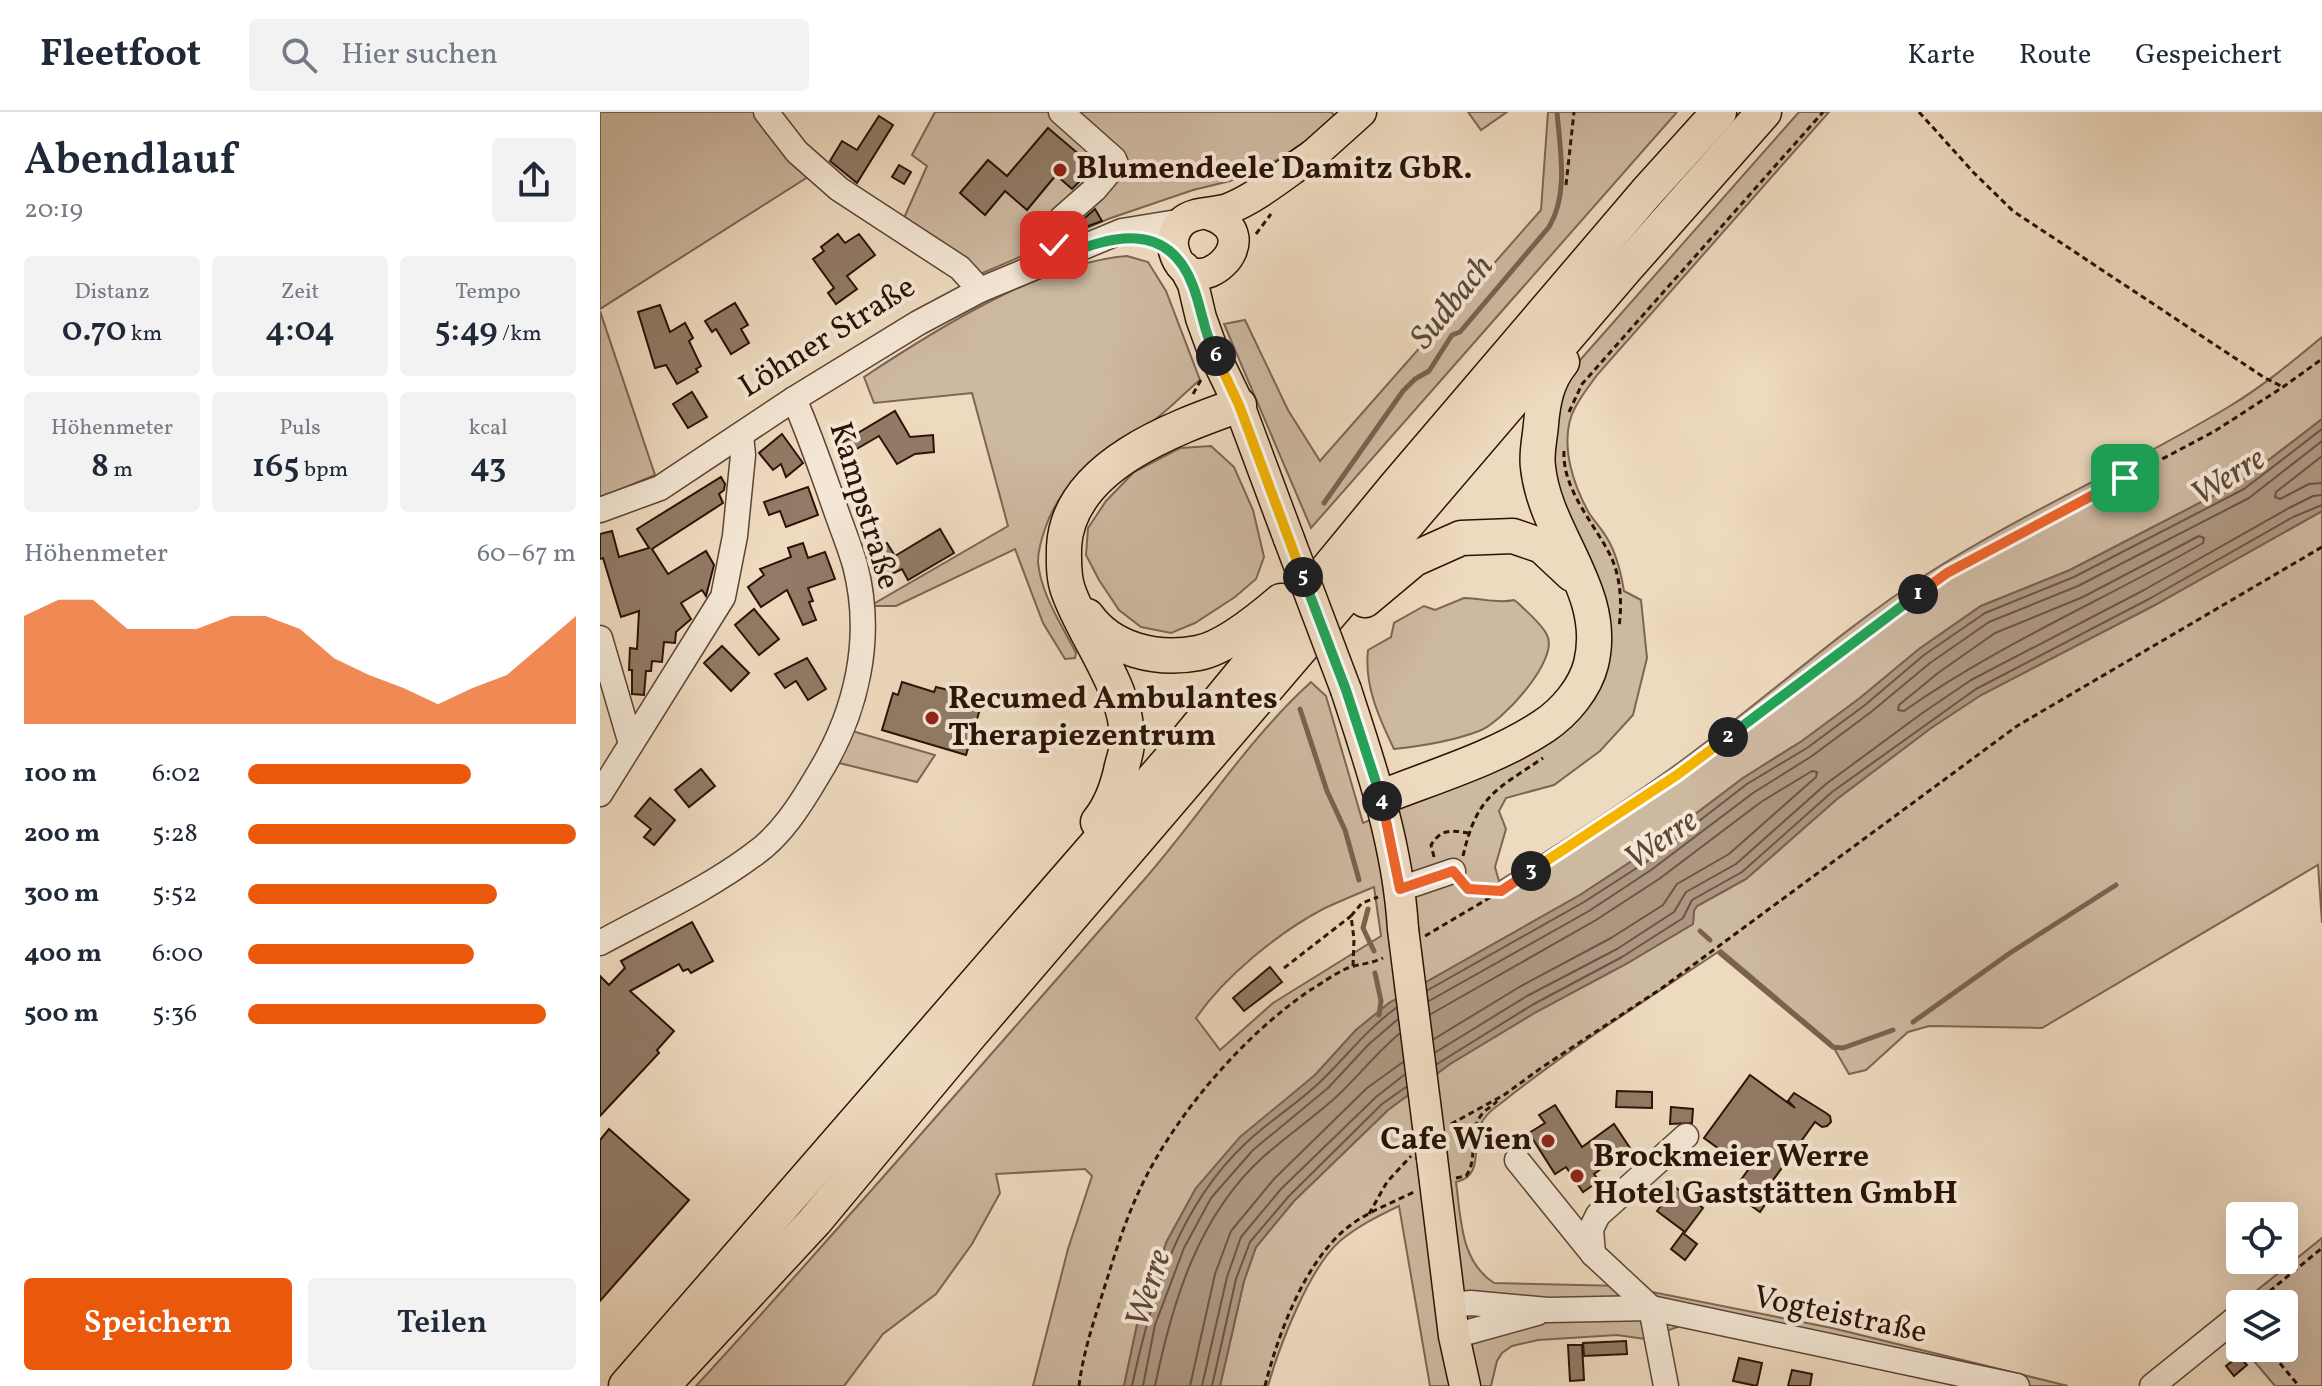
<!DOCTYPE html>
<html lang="de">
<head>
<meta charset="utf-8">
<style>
  :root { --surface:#fff; --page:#f2f2f3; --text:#1f2937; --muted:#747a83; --line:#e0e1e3; --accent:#ea580c }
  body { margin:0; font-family:Vollkorn,serif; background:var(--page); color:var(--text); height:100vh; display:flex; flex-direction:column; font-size:30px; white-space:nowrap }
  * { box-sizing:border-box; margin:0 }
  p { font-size:26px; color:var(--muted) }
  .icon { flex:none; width:44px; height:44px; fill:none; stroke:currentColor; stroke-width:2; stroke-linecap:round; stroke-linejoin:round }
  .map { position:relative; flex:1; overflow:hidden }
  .details { display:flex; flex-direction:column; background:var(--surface); width:600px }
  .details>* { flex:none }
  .fabs { position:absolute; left:1626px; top:1090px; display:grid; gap:16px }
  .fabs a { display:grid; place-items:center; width:72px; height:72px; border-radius:8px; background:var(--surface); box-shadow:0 8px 32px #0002; font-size:40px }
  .pin { position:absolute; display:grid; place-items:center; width:68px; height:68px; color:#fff; margin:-34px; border-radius:16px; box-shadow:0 4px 12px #0006 }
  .km { position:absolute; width:40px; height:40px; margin:-20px; border-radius:50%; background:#222; color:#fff; font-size:22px; line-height:40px; text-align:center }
  .round { display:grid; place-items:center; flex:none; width:84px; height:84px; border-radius:8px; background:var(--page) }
  .headline { display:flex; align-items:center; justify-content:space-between; height:136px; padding:0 24px }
  h1 { font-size:44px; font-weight:600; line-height:60px }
  .figures { display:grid; grid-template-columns:repeat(3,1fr); gap:12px; height:136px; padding:8px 24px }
  .figures div { display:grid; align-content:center; border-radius:8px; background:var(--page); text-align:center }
  .figures b { font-size:34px; font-weight:600 }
  .figures small { font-size:22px; font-weight:400 }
  .figures p { font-size:22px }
  .chart { height:224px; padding:16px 24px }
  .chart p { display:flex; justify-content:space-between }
  .chart svg { width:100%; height:144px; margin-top:8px; fill:var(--accent); opacity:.7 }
  .cta { display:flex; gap:16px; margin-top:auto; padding:16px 24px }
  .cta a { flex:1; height:92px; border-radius:8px; background:var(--accent); color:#fff; font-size:32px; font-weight:600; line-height:92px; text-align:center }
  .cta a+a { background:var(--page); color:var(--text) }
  ul { padding:0 24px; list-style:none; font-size:26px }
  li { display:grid; grid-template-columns:128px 96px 1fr; align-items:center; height:60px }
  li i { height:20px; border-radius:10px; background:var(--accent) }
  header { display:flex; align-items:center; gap:48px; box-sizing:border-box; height:112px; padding:0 40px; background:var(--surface); border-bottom:2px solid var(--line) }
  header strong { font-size:38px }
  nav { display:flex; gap:44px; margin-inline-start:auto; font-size:28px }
  .search { width:560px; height:72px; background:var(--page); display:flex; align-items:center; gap:20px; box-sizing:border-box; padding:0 28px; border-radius:8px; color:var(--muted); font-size:30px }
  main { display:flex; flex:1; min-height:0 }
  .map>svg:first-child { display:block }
</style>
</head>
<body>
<header>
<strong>Fleetfoot</strong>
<div class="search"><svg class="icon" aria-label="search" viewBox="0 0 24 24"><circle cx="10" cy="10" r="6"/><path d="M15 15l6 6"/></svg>Hier suchen</div>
<nav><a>Karte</a><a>Route</a><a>Gespeichert</a></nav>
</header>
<main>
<section class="details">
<div class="headline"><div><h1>Abendlauf</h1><p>20:19</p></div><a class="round"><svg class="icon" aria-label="share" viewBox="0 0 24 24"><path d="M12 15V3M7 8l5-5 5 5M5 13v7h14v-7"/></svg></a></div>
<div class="figures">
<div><p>Distanz</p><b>0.70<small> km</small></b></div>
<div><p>Zeit</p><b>4:04</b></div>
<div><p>Tempo</p><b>5:49<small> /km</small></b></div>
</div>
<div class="figures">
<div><p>Höhenmeter</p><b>8<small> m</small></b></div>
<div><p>Puls</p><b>165<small> bpm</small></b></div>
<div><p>kcal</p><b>43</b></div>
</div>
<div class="chart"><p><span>Höhenmeter</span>60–67 m</p>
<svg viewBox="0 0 160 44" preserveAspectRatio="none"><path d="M0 44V11L10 6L20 6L30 15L40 15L50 15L60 11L70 11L80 15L90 24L100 29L110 33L120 38L130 33L140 29L150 20L160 11V44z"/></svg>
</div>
<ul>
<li><b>100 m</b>6:02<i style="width:68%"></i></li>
<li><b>200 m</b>5:28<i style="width:100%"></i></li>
<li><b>300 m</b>5:52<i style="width:76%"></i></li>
<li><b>400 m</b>6:00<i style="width:69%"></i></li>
<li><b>500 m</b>5:36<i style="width:91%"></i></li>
</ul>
<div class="cta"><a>Speichern</a><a>Teilen</a></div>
</section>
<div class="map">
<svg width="1722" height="1274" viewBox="0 0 1722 1274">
  <rect width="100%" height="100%" fill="#eedabf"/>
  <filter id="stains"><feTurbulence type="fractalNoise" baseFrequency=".0025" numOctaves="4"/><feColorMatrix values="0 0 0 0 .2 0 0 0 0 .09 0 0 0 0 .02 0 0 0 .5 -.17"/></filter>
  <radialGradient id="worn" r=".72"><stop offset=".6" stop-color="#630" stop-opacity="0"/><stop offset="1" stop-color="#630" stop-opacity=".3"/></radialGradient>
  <g fill="#cdb8a0" stroke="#7c6553" stroke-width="2" fill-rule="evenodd">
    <polygon points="0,0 158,0 211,63 0,197"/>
    <polygon points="335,0 731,0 737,5 716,23 675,49 630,69 593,78 508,107 378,163 304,106 327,54 312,43"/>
    <polygon points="868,0 907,0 881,18"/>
    <polygon points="948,0 1077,0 711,416 624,212 645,208 688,298 720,349 941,98"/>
    <path d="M1199 0H1229L997 263C988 276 976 290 971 305 961 337 974 374 989 401 995 410 1002 417 1007 426 1017 442 1021 461 1024 479L1041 488 1047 546 1033 603 1000 639 954 673 906 686 899 699 906 717 895 755 899 769C961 731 1022 692 1081 649 1164 588 1241 518 1327 462 1424 400 1531 354 1630 294 1663 274 1692 250 1722 225V307L1640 370 1470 458 1381 494 1319 537 1260 586 1202 629 1143 666 1041 743 980 783 789 891 756 918 715 963 596 1076 567 1129 538 1208 524 1274H433L468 1137 492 1064 485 1057 396 1062 400 1081 372 1132 336 1182 283 1222 244 1274H96C248 1108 394 938 543 769 600 704 647 628 711 570L726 584 763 711 892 660 1001 552 946 366 966 264ZM774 775 781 824 673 891 620 938 596 906C625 864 678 821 723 797 740 789 757 782 774 775Z"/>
    <path d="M527 144 548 150 566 179 600 268C584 281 570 297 553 309 511 339 464 362 446 414 442 425 438 439 438 450 441 483 462 513 476 541L475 546 465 547 443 511 415 437 296 494H270L408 414 372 281 274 291 264 265C335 218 441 151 527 144Z"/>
    <polygon points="0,199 55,363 0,386"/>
    <polygon points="611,334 634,355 653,398 664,445 656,467 635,485 595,511 571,521 541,515 519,498 499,468 486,443 488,416 506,389 534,360 580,336"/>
    <path d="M1722 399V811L1718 753 1442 916 1329 914 1308 920 1266 958 1249 962 1231 931 1121 838C1046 888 970 936 900 992 891 998 884 1004 880 1014 872 1033 884 1065 856 1070 861 1106 860 1149 894 1171L1022 1174 1232 1216 1468 1274H1359L1080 1214 1045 1227 1017 1223 938 1228 912 1234 902 1241 897 1249 891 1274H830L799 1094C778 1104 758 1114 740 1129 709 1156 679 1235 668 1274H620L644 1169 656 1135 694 1089 788 998 850 952 936 900 1026 852 1093 812 1094 798 1097 794 1146 767 1237 687 1331 616 1381 583 1553 494Z"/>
    <path d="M864 486C881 486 898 492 914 488L918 491C927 500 942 512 947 523 960 548 901 611 879 619 853 629 822 634 794 637 779 606 764 573 768 538L791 525 794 511 824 494 835 498Z"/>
    <polygon points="252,619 335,643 317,670 239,651"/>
    <polygon points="1722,1126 1722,1274 1675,1274 1643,1236 1684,1236 1684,1192 1640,1192"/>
  </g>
  <polygon fill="#ac9680" stroke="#79614f" stroke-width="2" points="1722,307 1722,399 1553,494 1381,583 1331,616 1237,687 1146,767 1097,794 1094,799 1093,812 1026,852 936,900 850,952 788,998 694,1089 656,1135 644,1169 620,1274 524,1274 538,1208 567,1129 596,1076 640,1025 715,963 756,918 789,891 980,783 1041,743 1143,666 1202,629 1260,586 1319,537 1381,494 1470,458 1640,370"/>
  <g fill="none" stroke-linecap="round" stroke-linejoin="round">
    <g stroke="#6c5443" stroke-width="2">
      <polyline points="1722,344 1676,380 1675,385 1680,387 1709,372 1722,371"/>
      <path d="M1599 424 1604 426 1603 431C1504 488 1397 533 1304 599L1298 598 1299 593 1338 561 1395 521 1483 485Z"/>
      <polyline points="828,878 984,790 1046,750 1147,672 1207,636 1265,593 1324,543 1385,501 1474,465 1644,377 1722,317"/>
      <polyline points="829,889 989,799 1051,758 1153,681 1212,644 1271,600 1330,551 1389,510 1478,474 1649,386 1722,329"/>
      <polyline points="831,902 996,808 1059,767 1161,690 1212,659 1217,660 1216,665 1129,742 1077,772 1063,793 1011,826 921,874 834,927"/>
      <polyline points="836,940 927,884 1017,837 1074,800 1086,780 1136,752 1226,672 1321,602 1371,568 1544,478 1689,396 1713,384 1722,383"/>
      <polyline points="837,952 932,893 1022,845 1083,806 1092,788 1142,760 1232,680 1376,577 1549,487 1693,405 1722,393"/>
      <path d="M532 1274C551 1185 578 1094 647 1030 670 1008 699 991 722 968 747 944 767 917 796 896"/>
      <polyline points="543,1274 555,1213 584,1136 611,1086 653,1038 728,976 769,932 797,908"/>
      <path d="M555 1274C572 1191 598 1104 663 1045 686 1025 711 1007 734 987 757 966 775 942 799 922"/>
      <polyline points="590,1274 615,1162 631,1119 674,1067 767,976 803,950"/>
      <polyline points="602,1274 627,1165 641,1125 681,1077 776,985 804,963"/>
      <polyline points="612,1274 636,1167 650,1130 689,1084 782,992 806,975"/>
    </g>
    <g stroke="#79614f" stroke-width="5">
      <path d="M724 391 803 279 815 267 829 259 852 223 860 220 949 115C969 82 960 38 957 0"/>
      <polyline points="700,597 727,679 745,718 759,768"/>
      <polyline points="768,797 763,816 774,839"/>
      <polyline points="1100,819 1110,828"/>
      <polyline points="1120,841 1233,935 1243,936 1293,918"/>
      <polyline points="775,861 781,889 779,903"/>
      <polyline points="1313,910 1410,841 1516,773"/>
    </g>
  </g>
  <g fill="#917a66" stroke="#2c1206" stroke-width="2">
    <polygon points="279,4 293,13 257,71 230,49 242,29 257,38"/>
    <polygon points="448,16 494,55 472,77 456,63 427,98 405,79 385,103 360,81 388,48 407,64"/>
    <polygon points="299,53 311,60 304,72 292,65"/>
    <polygon points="495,97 502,109 483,116 479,111"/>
    <polygon points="238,122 245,131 259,122 275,143 247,164 257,177 236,192 228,181 234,176 213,147 224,139 221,135"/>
    <polygon points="135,191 148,213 141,217 149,231 131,242 116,217 112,220 105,209"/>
    <polygon points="60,193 70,220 85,211 93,226 89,229 101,254 96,257 98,260 77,272 66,253 55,256 38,200"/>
    <polygon points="92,280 107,305 88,316 73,292"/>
    <polygon points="295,299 310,325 333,323 334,340 315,342 297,352 279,324 248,342 241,331"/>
    <polygon points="182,322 203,351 186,365 181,352 173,358 159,341"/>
    <polygon points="121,365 125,372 124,378 119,382 123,391 52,437 68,462 106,439 114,453 106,484 102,478 81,491 91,507 76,520 75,531 64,530 62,550 52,549 51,559 46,559 44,583 32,582 32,558 29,558 30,536 37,537 39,499 21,505 3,446 0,447 0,422 12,419 19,445 49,436 37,417"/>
    <polygon points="208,375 218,403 186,415 180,399 169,403 164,390"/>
    <polygon points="340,417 354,441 308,468 302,457 290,463 275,438 287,431 295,444"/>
    <polygon points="203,431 208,446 225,440 235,467 208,476 213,489 209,490 216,508 203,513 187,478 161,495 148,475 164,463 160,457 191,445 188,436"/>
    <polygon points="154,497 179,527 159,543 135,513"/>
    <polygon points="122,534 149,561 131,579 104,551"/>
    <polygon points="207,546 226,577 208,588 196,569 185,576 175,562"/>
    <polygon points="302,570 334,580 336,575 352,579 350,585 381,594 366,643 282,618 293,581 298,583"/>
    <polygon points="101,657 115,674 89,695 75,678"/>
    <polygon points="50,686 75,708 54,733 44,725 51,717 35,704"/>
    <polygon points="92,810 113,849 91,861 88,857 83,859 79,852 30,879 74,919 57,938 59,941 0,1004 0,864 9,873 25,856 21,849"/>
    <polygon points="670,855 682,870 644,899 633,886"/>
    <polygon points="1150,963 1195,996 1188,989 1194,981 1226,1001 1230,1004 1231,1010 1227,1014 1222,1015 1215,1010 1171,1071 1177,1075 1160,1100 1132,1080 1148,1058 1104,1026"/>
    <polygon points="1017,979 1052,980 1052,996 1016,995"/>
    <polygon points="955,993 982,1035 1014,1012 1030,1036 994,1062 999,1069 983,1080 966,1055 955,1062 929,1021 945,1011 939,1003"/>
    <polygon points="1071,995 1093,997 1092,1011 1070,1012"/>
    <polygon points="9,1017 89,1088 0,1189 0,1028"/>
    <polygon points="1075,1075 1103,1096 1085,1120 1057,1099"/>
    <polygon points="1083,1121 1097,1132 1085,1148 1071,1137"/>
    <polygon points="1026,1229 1027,1242 984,1244 983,1231"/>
    <polygon points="968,1233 982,1233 984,1268 970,1269"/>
    <polygon points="1639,1244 1647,1253 1634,1264 1626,1254"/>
    <polygon points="1139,1246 1162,1251 1157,1274 1133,1269"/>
    <polygon points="1192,1258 1212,1262 1210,1274 1188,1274"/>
  </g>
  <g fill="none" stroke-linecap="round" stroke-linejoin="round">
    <defs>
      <g id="minor">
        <polyline points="166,0 197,40 239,77 360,156 380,178"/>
        <polyline points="459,145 454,133 455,119 462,106 495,77 516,52 514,47 461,0"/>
        <polyline points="0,398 60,376 194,287 318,211 380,178 522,119 583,109"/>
        <polyline points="0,526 31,632"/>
        <polyline points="0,682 123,485 135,424 143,343 141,323"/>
        <polyline points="800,777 853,759"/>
        <path d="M0 831C51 803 106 778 153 743 181 724 201 692 218 663 257 600 274 526 255 453 249 432 240 411 233 390 221 356 209 321 194 287"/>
        <polyline points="917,1048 993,1142 1051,1196"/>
        <polyline points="993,1142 991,1117 998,1103 1086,1024"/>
        <polyline points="851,1193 871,1191 948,1198 1051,1196 1417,1274"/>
        <polyline points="1051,1196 1066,1274"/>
        <polyline points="854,1224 937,1201"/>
        <polyline points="1552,1274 1640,1203"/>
      </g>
      <g id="major">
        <polyline points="703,52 761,0"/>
        <path d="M607 102C676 123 591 200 574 139 571 129 574 118 582 110 594 99 613 102 628 97 659 85 688 59 716 41"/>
        <polyline points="584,155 593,172 601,206 613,239 639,293 689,427"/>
        <path d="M746 578C772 657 798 734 803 817"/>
        <polyline points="832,1046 854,1224 865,1274"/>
      </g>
      <g id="highway">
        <polyline points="765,488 814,447 861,426 913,424 942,434 972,462"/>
        <path d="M487 504C511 538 557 549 598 541 625 536 660 507 681 489"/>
        <path d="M782 685C835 664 896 646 944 614 965 600 985 576 991 552 1009 479 945 424 938 355 936 341 940 326 941 312 943 289 947 268 962 250"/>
        <path d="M498 710C511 694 518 674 522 654 524 647 527 638 527 630 529 578 484 525 468 478 463 464 464 449 464 435 468 354 574 316 639 293"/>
        <polyline points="26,1274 582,634 796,374 1046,81 1119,0"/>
        <polyline points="62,1274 215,1109 369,924 1026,156 1164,0"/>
      </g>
    </defs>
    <use href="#minor" stroke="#5c4434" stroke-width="27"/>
    <use href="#major" stroke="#2c1206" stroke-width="33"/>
    <use href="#highway" stroke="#2c1206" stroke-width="37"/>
    <g stroke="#2c1206" stroke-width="3" stroke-dasharray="6 4" stroke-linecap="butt">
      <polyline points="1319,0 1374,61 1413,99 1665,266 1683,275"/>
      <polyline points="966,73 974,0"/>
      <polyline points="656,122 671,102"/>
      <polyline points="593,282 601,268"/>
      <polyline points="969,300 982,272 1223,0"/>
      <path d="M964 339C962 379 997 414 1012 447 1021 468 1022 493 1019 515"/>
      <path d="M863 744C877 683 896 678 943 646"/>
      <path d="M834 745 831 733C841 717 851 718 868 721"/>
      <polyline points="866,775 901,779"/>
      <polyline points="825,824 901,779 1077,663 1347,461 1615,319 1683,275 1722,247"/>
      <polyline points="753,854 754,827 751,804 762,791 778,785"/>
      <polyline points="684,856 751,804"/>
      <polyline points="851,1012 904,983 941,956 1062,876 1417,614 1722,435"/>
      <path d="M856 1066 866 1064C879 1046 867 1020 882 1002 886 997 893 994 897 989"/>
      <polyline points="769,1102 787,1070 811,1044"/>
      <polyline points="1654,1192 1722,1136"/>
      <polyline points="1667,1236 1699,1274"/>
      <path d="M479 1274C483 1242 493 1211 503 1180 514 1145 524 1111 540 1077 574 1004 644 922 712 877 724 870 741 857 754 854 766 851 772 851 783 846"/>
      <path d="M665 1274C678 1222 705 1149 748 1115 767 1100 792 1091 814 1080"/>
    </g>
    <use href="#minor" stroke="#f4e7d5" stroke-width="24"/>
    <use href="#major" stroke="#eedabf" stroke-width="30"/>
    <use href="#highway" stroke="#eedabf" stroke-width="34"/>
    <defs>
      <g id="major-bridge">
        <polyline points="689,427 746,578"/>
        <polyline points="803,817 832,1046"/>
      </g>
    </defs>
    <use href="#major-bridge" stroke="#2c1206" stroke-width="33" stroke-linecap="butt"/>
    <use href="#major-bridge" stroke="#eedabf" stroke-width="30"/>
  </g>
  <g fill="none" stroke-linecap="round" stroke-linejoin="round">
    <defs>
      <polyline id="split-1" points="1318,482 1347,461 1525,366"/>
      <polyline id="split-2" points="1128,625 1318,482"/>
      <polyline id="split-3" points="931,759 1077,663 1128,625"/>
      <polyline id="split-4" points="782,689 800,777 853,759 868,777 901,779 931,759"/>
      <polyline id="split-5" points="703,465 746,578 782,689"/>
      <polyline id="split-6" points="616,244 639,293 703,465"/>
      <path id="split-7" d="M454 133 459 145C511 124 568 107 593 174 602 197 604 222 616 244"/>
    </defs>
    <use href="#split-1" stroke="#fff" stroke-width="16"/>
    <use href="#split-2" stroke="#fff" stroke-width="16"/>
    <use href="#split-3" stroke="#fff" stroke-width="16"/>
    <use href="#split-4" stroke="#fff" stroke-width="16"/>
    <use href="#split-5" stroke="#fff" stroke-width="16"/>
    <use href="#split-6" stroke="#fff" stroke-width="16"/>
    <use href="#split-7" stroke="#fff" stroke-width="16"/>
    <use href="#split-1" stroke="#f0652b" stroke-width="10"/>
    <use href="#split-2" stroke="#22a559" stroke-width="10"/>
    <use href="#split-3" stroke="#f5b400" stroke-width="10"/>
    <use href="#split-4" stroke="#f0652b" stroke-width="10"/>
    <use href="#split-5" stroke="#22a559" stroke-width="10"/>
    <use href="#split-6" stroke="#f5b400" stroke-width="10"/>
    <use href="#split-7" stroke="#22a559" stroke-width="10"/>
  </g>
  <g fill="#8f2418" stroke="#f4e7d5" stroke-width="3">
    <circle cx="460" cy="58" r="8"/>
    <circle cx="332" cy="606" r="8"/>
    <circle cx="948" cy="1029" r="8"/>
    <circle cx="977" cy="1064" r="8"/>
  </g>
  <g text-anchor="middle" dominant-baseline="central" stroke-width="8" stroke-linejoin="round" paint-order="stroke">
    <g font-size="32" font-weight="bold" fill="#2c1206" stroke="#f4e7d5" text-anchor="start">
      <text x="476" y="58">Blumendeele Damitz GbR.</text>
      <text x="348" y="588">Recumed Ambulantes<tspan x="348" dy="37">Therapiezentrum</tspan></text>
      <text x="932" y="1029" text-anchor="end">Cafe Wien</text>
      <text x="993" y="1046">Brockmeier Werre<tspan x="993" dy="37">Hotel Gaststätten GmbH</tspan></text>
    </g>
    <g font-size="32" fill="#2c1206" stroke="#f4e7d5">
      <text transform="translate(228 226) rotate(-32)">Löhner Straße</text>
      <text transform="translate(263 394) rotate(73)">Kampstraße</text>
      <text transform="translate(1240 1204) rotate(12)">Vogteistraße</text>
    </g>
    <g font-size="34" font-style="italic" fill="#5f4737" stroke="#f4e7d5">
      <text transform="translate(853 191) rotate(-51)">Sudbach</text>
      <text transform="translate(1629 366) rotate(-32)">Werre</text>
      <text transform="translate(1062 729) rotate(-35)">Werre</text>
      <text transform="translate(550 1177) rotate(-72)">Werre</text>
    </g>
  </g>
  <rect width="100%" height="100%" filter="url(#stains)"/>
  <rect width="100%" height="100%" fill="url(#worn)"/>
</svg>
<div class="fabs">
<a><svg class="icon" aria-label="locate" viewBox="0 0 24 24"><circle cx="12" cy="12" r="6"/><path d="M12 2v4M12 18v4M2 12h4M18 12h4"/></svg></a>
<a><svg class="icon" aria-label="layers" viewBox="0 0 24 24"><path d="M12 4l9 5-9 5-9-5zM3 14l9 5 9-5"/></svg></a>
</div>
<div class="pin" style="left:1525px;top:366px;background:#1e9e55"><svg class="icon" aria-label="arrive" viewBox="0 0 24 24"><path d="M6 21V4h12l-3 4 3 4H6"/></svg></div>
<div class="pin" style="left:454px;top:133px;background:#d93025"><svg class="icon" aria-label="check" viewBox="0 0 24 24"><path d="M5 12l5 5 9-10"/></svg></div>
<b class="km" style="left:1318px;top:482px">1</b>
<b class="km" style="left:1128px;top:625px">2</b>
<b class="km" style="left:931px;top:759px">3</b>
<b class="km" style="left:782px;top:689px">4</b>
<b class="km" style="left:703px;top:465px">5</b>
<b class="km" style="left:616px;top:244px">6</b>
</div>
</main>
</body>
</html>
